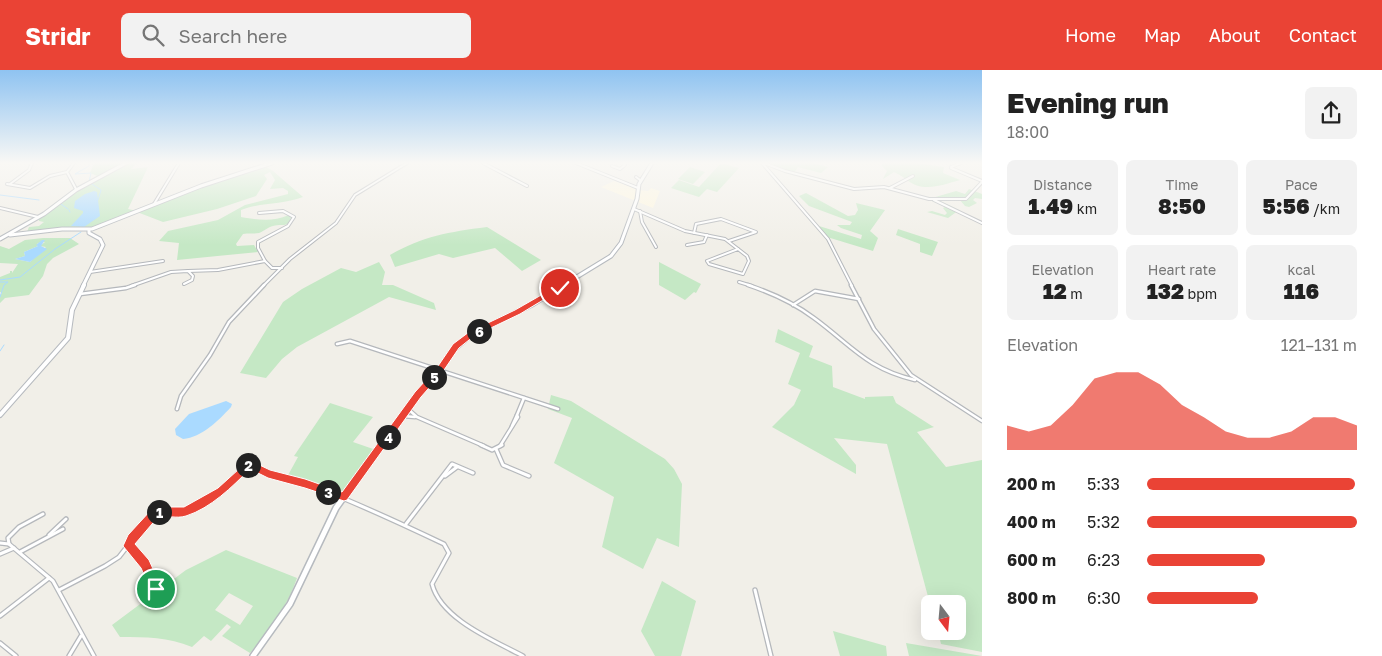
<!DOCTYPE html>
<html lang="en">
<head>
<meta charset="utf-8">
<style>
  :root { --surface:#fff; --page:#f2f2f2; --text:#222; --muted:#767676; --accent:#ea4335 }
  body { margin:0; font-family:"Golos Text",sans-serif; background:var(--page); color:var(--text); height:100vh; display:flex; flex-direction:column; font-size:19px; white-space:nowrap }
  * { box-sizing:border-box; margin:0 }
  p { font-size:16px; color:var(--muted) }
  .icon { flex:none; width:28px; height:28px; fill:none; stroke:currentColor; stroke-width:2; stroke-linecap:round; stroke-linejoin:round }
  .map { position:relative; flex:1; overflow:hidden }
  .details { display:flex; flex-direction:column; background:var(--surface); width:400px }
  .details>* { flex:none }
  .needle { width:32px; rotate:164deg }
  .controls { position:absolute; left:921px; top:525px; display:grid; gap:10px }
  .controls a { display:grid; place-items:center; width:45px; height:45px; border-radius:8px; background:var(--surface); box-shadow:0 5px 20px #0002; font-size:25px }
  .pin { position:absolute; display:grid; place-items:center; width:42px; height:42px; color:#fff; margin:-21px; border:2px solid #fff; border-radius:50%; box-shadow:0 1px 5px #0007 }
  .km { position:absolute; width:25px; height:25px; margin:-12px; border-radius:50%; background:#222; color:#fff; font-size:14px; line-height:25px; text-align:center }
  .round { display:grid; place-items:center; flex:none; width:52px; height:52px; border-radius:8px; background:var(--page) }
  .headline { display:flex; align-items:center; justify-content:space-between; height:85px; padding:0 25px }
  h1 { font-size:28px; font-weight:800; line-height:38px }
  .metrics { display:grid; grid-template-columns:repeat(3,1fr); gap:8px; height:85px; padding:5px 25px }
  .metrics div { display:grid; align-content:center; border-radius:8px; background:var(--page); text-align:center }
  .metrics b { font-size:21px; font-weight:800 }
  .metrics small { font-size:14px; font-weight:400 }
  .metrics p { font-size:14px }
  .chart { height:140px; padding:10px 25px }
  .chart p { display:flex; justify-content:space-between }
  .chart svg { width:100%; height:90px; margin-top:5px; fill:var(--accent); opacity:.7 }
  ul { padding:0 25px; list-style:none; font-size:16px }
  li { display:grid; grid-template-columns:80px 60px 1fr; align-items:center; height:38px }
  li i { height:12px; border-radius:6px; background:var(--accent) }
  header { display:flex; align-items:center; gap:30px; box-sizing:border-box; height:70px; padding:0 25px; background:var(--accent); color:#fff }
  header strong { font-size:24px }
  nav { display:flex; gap:28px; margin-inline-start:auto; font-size:18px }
  .search { width:350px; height:45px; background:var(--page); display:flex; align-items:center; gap:12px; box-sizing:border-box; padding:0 18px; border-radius:8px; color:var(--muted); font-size:19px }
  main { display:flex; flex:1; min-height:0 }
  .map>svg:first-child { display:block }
</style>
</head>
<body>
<header>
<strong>Stridr</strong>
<div class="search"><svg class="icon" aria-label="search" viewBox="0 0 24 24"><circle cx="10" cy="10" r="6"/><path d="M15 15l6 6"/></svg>Search here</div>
<nav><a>Home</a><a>Map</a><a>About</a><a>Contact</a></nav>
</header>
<main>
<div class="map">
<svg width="982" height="586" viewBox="0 0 982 586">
  <rect width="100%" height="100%" fill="#f1efe8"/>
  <polygon fill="#fef7e0" points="614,111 639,120 648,121 651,118 660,121 653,138 601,117"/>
  <g fill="#c5e8c5" fill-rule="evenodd">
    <polygon points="94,93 125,93 100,107 90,103"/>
    <polygon points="128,93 137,93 131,99 148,97 128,139 137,141 89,160 64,159 27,162 29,157 39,156 44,152 39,151 39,148 74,123"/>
    <polygon points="721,93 739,98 717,122 707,119 699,127 671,118 679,110 699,117"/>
    <polygon points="767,93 814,93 828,97 821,103 798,97 794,103"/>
    <path d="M882 93H919L944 97 943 103 960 110C942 115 923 123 907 110 902 106 900 105 894 102L883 109 887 101 881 95Z"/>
    <path d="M265 96 273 101 303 127C282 135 261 132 241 140V147C259 150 272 152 289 145L291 147C289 159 281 153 273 156 268 157 264 161 259 163 254 164 248 163 243 164L236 174 237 176 254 175 258 182 177 190 179 173 159 171 168 161 218 150 245 135 288 124V121L283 118 270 119 275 110 270 102 264 105 267 109 256 126 217 139 163 152 137 142 182 124Z"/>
    <polygon points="690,97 705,102 693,114 678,109"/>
    <polygon points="969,119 982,124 982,129 975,128 973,130 977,133 969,137 965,136 959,129 936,129 959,140 948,148 927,142 932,141 945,145 947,143 943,138 945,137 932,131 932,128 956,121 965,124"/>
    <polygon points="806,123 848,146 855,145 858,140 856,133 885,140 870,161 878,168 873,181 827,167 819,156 861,169 862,165 841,158 837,155 850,155 852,152 809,136 799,126"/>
    <path d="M487 157 541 190 522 201 495 178 453 188 439 184 395 197 390 185C424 166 448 162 487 157Z"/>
    <polygon points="898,159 938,172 932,186 920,182 920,174 896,165"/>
    <path d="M43 168H70L79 174 53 188 47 194 43 206 29 225 5 228 0 233V225L2 223 0 222V207L10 203V201H12V203L18 194 0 193V176L9 179 25 170ZM40 172H45L40 176 46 177 30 192 15 189 25 186 24 182 38 176 37 174Z"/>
    <polygon points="379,192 385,202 382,215 393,215 434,233 436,240 389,227 297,277 282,289 266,308 240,303 283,232 302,219 341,198 356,202"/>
    <polygon points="659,192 701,214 696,223 694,222 685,230 659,215"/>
    <polygon points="778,259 813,276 809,287 832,296 833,317 865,329 865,327 893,326 896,333 932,356 934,357 917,362 946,397 982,390 982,582 941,574 938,561 958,561 958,534 930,534 887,374 834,368 856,395 856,404 772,357 794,335 801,320 788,314 800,283 775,272"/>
    <polygon points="551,325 571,331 665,389 674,399 682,414 679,477 657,468 643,499 602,477 614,427 554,393 572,348 548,339"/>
    <polygon points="330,333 373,347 353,372 376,380 343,427 287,407 298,387 294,386"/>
    <path d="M226 480 297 508C288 536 269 560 250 583L222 566 231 557 227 554 211 571 204 566 192 577C168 567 146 567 120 567L112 555 186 500ZM229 523 253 536 240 555 215 540Z"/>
    <polygon points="662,511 696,531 681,586 655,586 641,561"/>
    <polygon points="833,561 886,576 887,586 840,586"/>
    <polygon points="906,573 982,586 909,586"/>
  </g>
  <g fill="#aadaff">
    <polygon points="94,121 97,122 100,146 84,157 71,156 83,143 83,141 74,138 75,131 85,124"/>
    <polygon points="42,170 45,170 41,176 47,179 30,192 15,189 25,186 24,182 38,176 36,175"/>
    <path d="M226 331 232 334 231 337C218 351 202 367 183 369L176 365 175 359 189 344Z"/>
  </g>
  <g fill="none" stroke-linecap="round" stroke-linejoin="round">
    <g stroke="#aadaff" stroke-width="1">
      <polyline points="89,112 91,103 75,104 89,96 90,93"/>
      <polyline points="92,114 101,120 98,130"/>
      <polyline points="0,125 39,130"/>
      <polyline points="61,134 68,139"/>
      <polyline points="69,140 70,142"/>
      <polyline points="0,210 20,207 55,179 81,162"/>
      <polyline points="0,212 8,212 4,215 0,227"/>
      <polyline points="0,281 4,275"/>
    </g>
    <defs>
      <g id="street-far2">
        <polyline points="74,93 67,102 76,119"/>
        <polyline points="483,93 527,116"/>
        <polyline points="576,93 638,118"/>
        <polyline points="762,93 828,169 852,216"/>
        <polyline points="764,93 785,101 854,119 884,117 929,129 966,129 982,112"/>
        <polyline points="612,96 620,99 625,95 624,93"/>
        <polyline points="951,97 961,93"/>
        <polyline points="951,98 982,111"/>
        <polyline points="636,107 640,110"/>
        <polyline points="7,114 30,118 50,106 67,102"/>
        <polyline points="10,114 29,100 32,93"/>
        <polyline points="890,118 913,106"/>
        <polyline points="934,130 982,153"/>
        <polyline points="154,134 179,93"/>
        <polyline points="0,138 38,147"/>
        <polyline points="634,139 685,161 725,169 738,179"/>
        <polyline points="640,141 642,152 656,177"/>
        <polyline points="259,143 283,141 294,147 288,156 258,172 258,178 265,191"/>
        <polyline points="694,163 696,154 721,149 756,162 729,171"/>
        <polyline points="687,175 704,172 707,165"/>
        <polygon points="738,179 747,186 749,191 743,204 709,194 707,191"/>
        <polyline points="188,201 218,200 265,191 272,198 282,198"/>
        <polyline points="90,202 163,191"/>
        <polyline points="739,212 752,216"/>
        <polyline points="131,216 171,202 188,201 193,206 192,210 184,214"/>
        <polyline points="263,216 290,189 336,153 355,125 407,93"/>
      </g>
      <g id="street-far1">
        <path d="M748 215C772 223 794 233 814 248 851 275 867 299 915 310"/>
        <polyline points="851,215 874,259 911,305 982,351"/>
        <polyline points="80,224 126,218 135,215"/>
        <polyline points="793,235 815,221 859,229"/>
        <polyline points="337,274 350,271 558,339"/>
        <polyline points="177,339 181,326 210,285 229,252 264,215"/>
        <polyline points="408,339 417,347 484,376"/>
        <polyline points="403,346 415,347"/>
        <polyline points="512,356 517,345"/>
        <polyline points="500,376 518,347 517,345 524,328"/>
      </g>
      <g id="street">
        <polyline points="481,375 492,380 502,375"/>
        <polyline points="496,379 503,395 529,406"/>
        <polyline points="445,406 457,397"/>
        <polyline points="406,454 452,394 473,403"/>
        <polyline points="49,465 66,449"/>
        <polyline points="0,473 9,474 53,511 94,586"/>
        <polyline points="9,474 8,468 19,457 43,444"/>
        <polyline points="129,476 142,490 156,519"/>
        <polyline points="20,482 63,459"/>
        <polyline points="0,484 14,478"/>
        <path d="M59 520 105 496 119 487 150 447 159 442 179 443 196 437 221 421 241 400 250 394C272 406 295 409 318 418 361 435 402 454 444 474L449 483 432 514C441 549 493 570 523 586"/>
        <polyline points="755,520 771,586"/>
        <polyline points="0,546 49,508"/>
        <polyline points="0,573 16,586"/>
        <polyline points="69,586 81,566"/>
      </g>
      <g id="secondary-far2">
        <polyline points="10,165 62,159 92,159 201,116 272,93"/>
        <polyline points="0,169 44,144 76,120 126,93"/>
        <polyline points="83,216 103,175 100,169 89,163 89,160"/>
        <polyline points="562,216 611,186 621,173 637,129 639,114 652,93"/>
      </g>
      <g id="secondary-far1">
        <polyline points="0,345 68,268 72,240 84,215"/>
        <polyline points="380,376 418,324 439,301 451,282 472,264 533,234 564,215"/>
      </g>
      <polyline id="secondary" points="253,586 290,534 336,438 381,375"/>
    </defs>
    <use href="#street-far2" stroke="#b5b8bc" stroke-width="4"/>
    <use href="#street-far1" stroke="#b5b8bc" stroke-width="5"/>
    <use href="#street" stroke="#b5b8bc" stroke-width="5.5"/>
    <use href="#secondary-far2" stroke="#b6babf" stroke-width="5"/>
    <use href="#secondary-far1" stroke="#b6babf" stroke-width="6"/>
    <use href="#secondary" stroke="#b6babf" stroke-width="8"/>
    <use href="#street-far2" stroke="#fff" stroke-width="2"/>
    <use href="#street-far1" stroke="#fff" stroke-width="2.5"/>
    <use href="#street" stroke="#fff" stroke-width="3"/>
    <use href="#secondary-far2" stroke="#fff" stroke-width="3"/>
    <use href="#secondary-far1" stroke="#fff" stroke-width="4"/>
    <use href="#secondary" stroke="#fff" stroke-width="5"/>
  </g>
  <linearGradient id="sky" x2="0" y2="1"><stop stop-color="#8fc3f1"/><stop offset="0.53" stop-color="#f9f8f5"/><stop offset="1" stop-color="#f9f8f5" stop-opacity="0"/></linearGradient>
  <rect width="982" height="175" fill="url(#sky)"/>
  <path fill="#ea4335" stroke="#fff" d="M557 216 563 218 520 244 474 266 459 278 442 303 421 327 347 430 344 431 305 418 268 408 250 399C232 417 211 438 186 446 176 449 167 445 158 447L135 474 149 490 162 519 160 523 156 525 152 523 141 498 123 476 128 465 151 440 162 437H184L218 418 249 390 270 400 305 409 342 422 415 322 436 299 453 274 469 262 515 240Z"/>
</svg>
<div class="controls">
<a><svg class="needle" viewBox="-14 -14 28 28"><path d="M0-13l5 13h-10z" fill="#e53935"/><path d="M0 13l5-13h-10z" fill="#767676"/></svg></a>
</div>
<div class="pin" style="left:156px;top:519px;background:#1e9e55"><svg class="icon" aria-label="arrive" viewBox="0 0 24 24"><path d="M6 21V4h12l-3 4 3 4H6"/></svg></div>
<div class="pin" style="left:560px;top:218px;background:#d93025"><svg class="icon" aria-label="check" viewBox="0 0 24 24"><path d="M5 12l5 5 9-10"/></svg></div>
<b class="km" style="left:159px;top:442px">1</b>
<b class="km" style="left:248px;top:395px">2</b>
<b class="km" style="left:328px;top:422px">3</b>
<b class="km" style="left:388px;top:367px">4</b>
<b class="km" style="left:434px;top:307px">5</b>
<b class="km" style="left:479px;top:261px">6</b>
</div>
<section class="details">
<div class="headline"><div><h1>Evening run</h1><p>18:00</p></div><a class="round"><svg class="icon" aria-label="share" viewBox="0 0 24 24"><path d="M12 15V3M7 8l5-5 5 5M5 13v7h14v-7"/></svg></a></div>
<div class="metrics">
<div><p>Distance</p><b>1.49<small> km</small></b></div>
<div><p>Time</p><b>8:50</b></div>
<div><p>Pace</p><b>5:56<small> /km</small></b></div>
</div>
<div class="metrics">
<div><p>Elevation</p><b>12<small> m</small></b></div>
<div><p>Heart rate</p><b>132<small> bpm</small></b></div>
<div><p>kcal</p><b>116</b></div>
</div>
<div class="chart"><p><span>Elevation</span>121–131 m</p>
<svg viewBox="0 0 160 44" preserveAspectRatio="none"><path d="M0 44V32L10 35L20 32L30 22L40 9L50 6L60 6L70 12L80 22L90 28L100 35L110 38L120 38L130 35L140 28L150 28L160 32V44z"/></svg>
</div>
<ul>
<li><b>200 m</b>5:33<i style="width:99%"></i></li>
<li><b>400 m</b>5:32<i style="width:100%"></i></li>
<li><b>600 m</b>6:23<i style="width:56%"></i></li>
<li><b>800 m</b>6:30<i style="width:53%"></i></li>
</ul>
</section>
</main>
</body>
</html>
